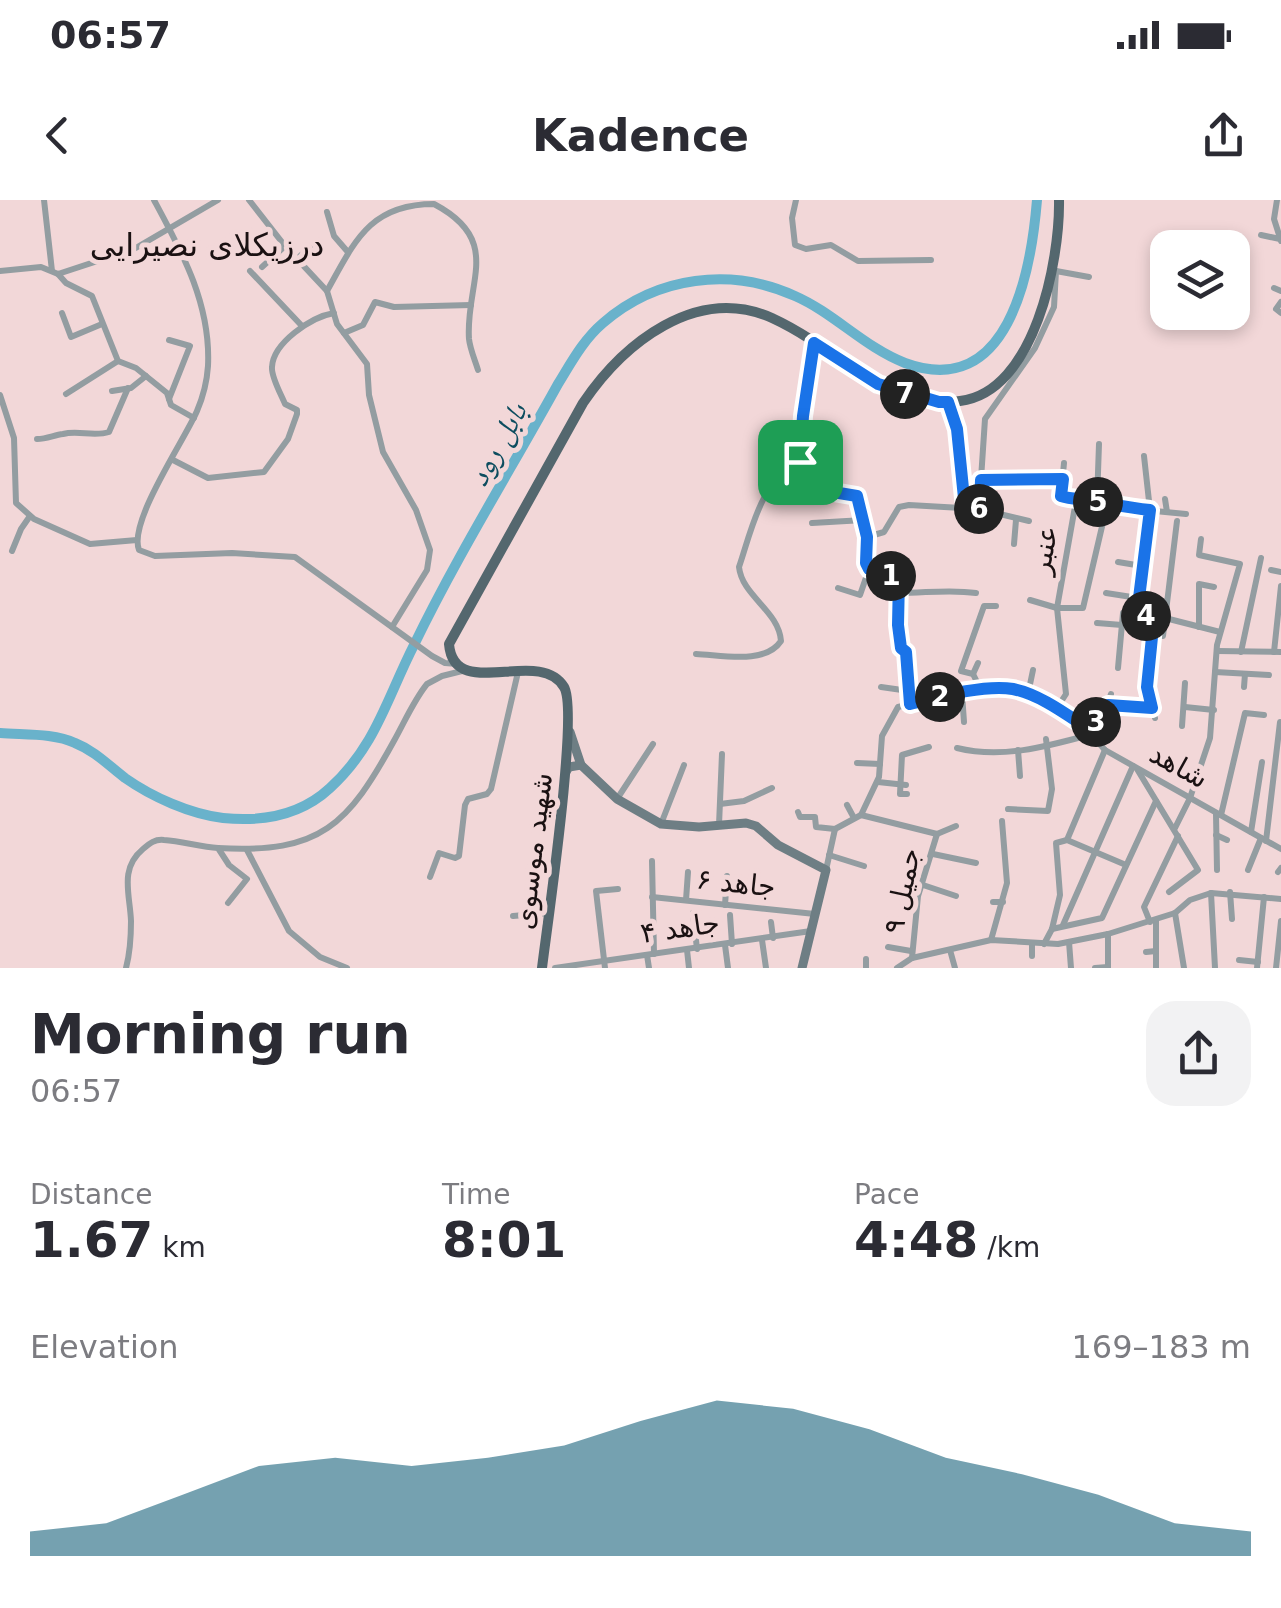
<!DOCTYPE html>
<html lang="en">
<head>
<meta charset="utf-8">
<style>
  :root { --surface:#fff; --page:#f2f2f3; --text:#2b2b33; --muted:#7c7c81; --accent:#3c7a8f }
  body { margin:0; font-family:"DejaVu Sans","Noto Naskh Arabic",sans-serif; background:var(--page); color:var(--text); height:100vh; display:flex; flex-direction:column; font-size:38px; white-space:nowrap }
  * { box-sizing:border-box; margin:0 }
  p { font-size:32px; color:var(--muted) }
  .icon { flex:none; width:55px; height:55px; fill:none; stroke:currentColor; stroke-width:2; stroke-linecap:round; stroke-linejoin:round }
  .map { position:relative; height:768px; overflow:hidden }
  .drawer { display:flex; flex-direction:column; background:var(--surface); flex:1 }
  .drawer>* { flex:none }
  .buttons { position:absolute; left:1150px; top:30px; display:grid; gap:20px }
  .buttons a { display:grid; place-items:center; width:100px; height:100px; border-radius:20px; background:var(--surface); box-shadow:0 5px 15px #0003; font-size:50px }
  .pin { position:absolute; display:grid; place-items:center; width:85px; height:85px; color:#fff; margin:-42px; border-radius:20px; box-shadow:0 5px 15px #0006 }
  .km { position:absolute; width:50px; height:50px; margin:-25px; border-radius:50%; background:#222; color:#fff; font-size:28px; line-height:50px; text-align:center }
  .round { display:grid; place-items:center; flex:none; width:105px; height:105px; border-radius:30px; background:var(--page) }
  .summary { display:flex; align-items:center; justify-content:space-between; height:170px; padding:0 30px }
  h1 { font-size:55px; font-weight:800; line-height:75px }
  .metrics { display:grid; grid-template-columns:repeat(3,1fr); gap:15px; height:170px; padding:10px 30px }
  .metrics div { display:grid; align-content:center }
  .metrics b { font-size:50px; font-weight:800 }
  .metrics small { font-size:28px; font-weight:400 }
  .metrics p { font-size:28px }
  .chart { height:280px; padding:20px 30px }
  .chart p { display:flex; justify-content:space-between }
  .chart svg { width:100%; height:180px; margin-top:10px; fill:var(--accent); opacity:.7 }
  .status { display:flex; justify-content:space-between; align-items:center; height:70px; padding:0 50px; background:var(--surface); direction:ltr }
  .status svg { height:28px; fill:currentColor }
  header { display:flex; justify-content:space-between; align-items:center; height:130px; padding:0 30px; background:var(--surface); font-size:45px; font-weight:800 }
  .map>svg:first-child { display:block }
</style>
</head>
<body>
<div class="status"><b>06:57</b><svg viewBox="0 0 49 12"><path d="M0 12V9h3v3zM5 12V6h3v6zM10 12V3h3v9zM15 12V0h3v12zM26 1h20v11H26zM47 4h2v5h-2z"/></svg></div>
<header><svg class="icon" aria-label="back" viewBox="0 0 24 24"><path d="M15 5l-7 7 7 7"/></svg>Kadence<svg class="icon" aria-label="share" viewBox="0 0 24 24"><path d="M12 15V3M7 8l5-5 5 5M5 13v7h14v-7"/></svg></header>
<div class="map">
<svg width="1281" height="768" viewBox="0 0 1281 768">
  <rect width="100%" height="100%" fill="#f2d7d8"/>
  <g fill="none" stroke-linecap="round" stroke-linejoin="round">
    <path stroke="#69b2cb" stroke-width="10" d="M0 533C24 535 54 533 75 543 95 551 108 565 125 578 152 597 190 614 223 618 262 622 301 615 330 588 376 546 387 498 414 445 457 356 510 271 558 184 571 163 583 140 603 123 657 76 731 67 795 96 834 113 864 147 905 163 1008 201 1031 73 1037 0"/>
    <g stroke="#939da1" stroke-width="6">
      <polyline points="44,0 52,71"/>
      <path d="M154 0C182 52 211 104 208 166 207 181 203 197 197 211 184 241 128 322 139 350L155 356 232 353 295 357 432 456 445 463 457 464"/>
      <polyline points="249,0 285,46 327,91 337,124 367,164 369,195 383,252 416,310 430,350 427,370 392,427"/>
      <polyline points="796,0 792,18 795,45 806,49 831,45 858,61 931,60"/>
      <polyline points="1277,0 1274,19 1281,41"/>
      <polyline points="327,12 334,36 347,51"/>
      <polyline points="1261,35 1280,39"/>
      <polyline points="298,58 310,47"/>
      <polyline points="262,67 285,46"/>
      <polyline points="0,71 41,67 58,74 134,49 218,0"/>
      <polyline points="250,71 302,126"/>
      <polyline points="1056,71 1089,77"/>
      <polyline points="58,74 66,83 92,96 118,161 136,168 167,193 171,205 194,218"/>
      <polyline points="1274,88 1281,91"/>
      <path d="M327 91C354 43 369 4 434 4 504 41 465 82 469 139 470 149 475 160 478 170"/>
      <polyline points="1281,102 1276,109 1281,113"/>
      <polyline points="62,113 71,137 102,124"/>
      <polyline points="344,133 363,125 375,102 394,107 471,105"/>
      <polyline points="112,191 131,188 146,176"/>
      <polyline points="66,194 118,161"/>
      <polyline points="0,195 14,238 16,303 34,319 90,344 137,340"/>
      <polyline points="169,199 190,146 169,140"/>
      <polyline points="949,202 957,229 965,308"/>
      <path d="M37 239C47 239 54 235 63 234 78 230 94 237 109 232L128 188"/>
      <path d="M173 260 208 278 264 272 288 239 297 214V210L285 204C281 194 271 177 272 167 273 143 311 117 334 113"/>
      <path d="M801 262 833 292 857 296 867 337 866 363 869 369 899 378C899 401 892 433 906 452L910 504"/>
      <path d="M1064 263 1061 295C1074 300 1092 298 1103 306L1186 314"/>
      <polyline points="981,281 1063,279"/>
      <polyline points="1165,299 1167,312"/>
      <polyline points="1097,301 1099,244"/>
      <polyline points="979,309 985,219 1035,148 1054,107 1056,71"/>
      <polyline points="812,323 864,320"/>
      <polyline points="867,337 884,332 899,307 909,305 979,309 1029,321"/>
      <polyline points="1014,344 1016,320"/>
      <polyline points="12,351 21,329 30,316"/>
      <polyline points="1118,362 1142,366"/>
      <polyline points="1271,370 1281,372"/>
      <polyline points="838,388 860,395 869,369"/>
      <path d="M899 393C926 393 950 389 976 393"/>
      <polyline points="1106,393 1138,398"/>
      <polyline points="1030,400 1057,408 1083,408 1104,318"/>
      <polyline points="1137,415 1150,310 1144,256"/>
      <polyline points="1154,417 1147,487 1155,518"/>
      <polyline points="1097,423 1122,425"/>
      <polyline points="1199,427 1199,384 1214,387"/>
      <polyline points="1163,436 1177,321"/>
      <polyline points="1217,451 1281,452"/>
      <polyline points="1241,452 1261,358"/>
      <polyline points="1274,452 1281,386"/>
      <path d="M696 454C722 455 765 465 781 441 779 411 742 396 739 367 752 329 761 278 801 262L803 216 814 143"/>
      <polyline points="1118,468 1123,413 1169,419 1220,432"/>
      <polyline points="1215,472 1269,475"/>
      <polyline points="973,474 978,463"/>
      <polyline points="881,487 909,491"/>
      <polyline points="1244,487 1245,474"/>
      <polyline points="982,492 973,474 961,471 984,406 996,406"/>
      <polyline points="962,494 964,522"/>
      <polyline points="1028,494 1033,470"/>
      <polyline points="1108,505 1152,508"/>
      <polyline points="1185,507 1214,510"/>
      <polyline points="1057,508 1066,494 1057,408 1076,301"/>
      <polyline points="1182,526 1185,483"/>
      <polyline points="1084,527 1103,519 1111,494"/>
      <path d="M957 548C1001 559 1045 547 1089 535"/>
      <polyline points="1018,550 1020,576"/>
      <polyline points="857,563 880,564"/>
      <polyline points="1137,569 1198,670 1169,692"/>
      <polyline points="878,582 906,585"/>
      <polyline points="907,594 900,594 902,555 929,547"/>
      <polyline points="617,599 653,544"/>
      <polyline points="720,604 744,601 772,588"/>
      <polyline points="847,605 854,618"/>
      <polyline points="1008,609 1048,611 1052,589 1046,539"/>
      <polyline points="798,612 800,617 815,617 816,627 835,629"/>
      <polyline points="1216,614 1217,670"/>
      <polyline points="861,615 879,577 882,536 898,507 944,496 1009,488 1057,508 1084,527 1105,550 1281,649"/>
      <polyline points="1221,615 1245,513 1264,515"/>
      <polyline points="661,624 684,565"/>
      <polyline points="719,625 722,554"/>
      <polyline points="1175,628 1190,598 1210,538 1217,445 1240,364 1199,355 1201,339"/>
      <polyline points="835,629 861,615 937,634"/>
      <polyline points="1251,632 1262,562"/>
      <polyline points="937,634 956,626"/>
      <polyline points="1216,635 1227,640"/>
      <polyline points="1067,640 1105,550"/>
      <polyline points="1266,641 1280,522"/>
      <path d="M218 648C321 654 348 625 395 539 405 521 414 500 427 484L442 476 466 470"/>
      <polyline points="247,650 289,731 320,757 347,768"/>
      <polyline points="933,654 976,663"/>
      <polyline points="829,655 864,666"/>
      <polyline points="652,661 654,754"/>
      <polyline points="826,670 835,629"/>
      <polyline points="1248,670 1261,638"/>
      <polyline points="1278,672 1281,668"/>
      <polyline points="430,677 439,653 455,658 459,656 465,605 468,599 487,594 491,589 518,472"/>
      <polyline points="923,685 956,696"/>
      <polyline points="1230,692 1232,719"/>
      <polyline points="1211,693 1215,768"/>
      <polyline points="652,697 815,714"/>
      <polyline points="686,700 688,672"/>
      <polyline points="993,702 1003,702"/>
      <polyline points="725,705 727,676"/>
      <polyline points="693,713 697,749"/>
      <polyline points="1175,713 1184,768"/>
      <polyline points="730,715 732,744"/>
      <polyline points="513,716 548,713"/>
      <polyline points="1156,721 1156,768"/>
      <polyline points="771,722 773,738"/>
      <polyline points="1150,722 1144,707 1178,636"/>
      <polyline points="1063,725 1133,566"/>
      <polyline points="1052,729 1102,718 1156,601"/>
      <polyline points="1108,734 1108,768"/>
      <polyline points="762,740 766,768"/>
      <polyline points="991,740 1007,683 1002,621"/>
      <polyline points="1069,742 1071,768"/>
      <polyline points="1032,744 1032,756"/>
      <polyline points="1044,744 1052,729 1060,695 1056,643 1067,640 1126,665"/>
      <polyline points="725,745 728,768"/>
      <polyline points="888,747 911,751"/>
      <polyline points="687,750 689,768"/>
      <polyline points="950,750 955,768"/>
      <polyline points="1146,752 1156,751"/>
      <polyline points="647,755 649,768"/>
      <polyline points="912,758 918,696 937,634"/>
      <polyline points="1239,760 1258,762"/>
      <path d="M126 768C130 753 131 737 131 721 130 694 119 669 143 649 150 643 155 639 164 640 182 641 200 647 218 648L229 665 247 679 228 703"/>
      <polyline points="555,768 811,731"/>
      <polyline points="605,768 596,691 618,689"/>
      <polyline points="866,768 866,759"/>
      <polyline points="897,768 912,758 991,740 1058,744 1108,734 1175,713 1190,700 1211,693 1281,699"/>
      <polyline points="1095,768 1108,767"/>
      <polyline points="1257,768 1264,697"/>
      <polyline points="1276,768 1281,721"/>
    </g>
    <g stroke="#6e7e84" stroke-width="9">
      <polyline points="581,565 617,599 661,624 699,627 746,623 756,626 778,645 826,670 802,768"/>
      <polyline points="566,572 569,567 581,565 570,532"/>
    </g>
    <path stroke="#54676e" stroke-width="10" d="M542 768C547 726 579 511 564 487 539 446 454 503 449 444L583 203C623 144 696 84 772 118 809 135 844 163 878 185 903 195 933 205 960 201 1035 192 1060 60 1059 0"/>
  </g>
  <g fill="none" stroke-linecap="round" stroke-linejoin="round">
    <defs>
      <path id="route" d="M814 143 878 184 939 202H948L957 229 965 308 980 309 981 280 1063 279 1061 296C1073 300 1082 298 1093 301 1111 304 1130 308 1150 310L1137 414 1154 417 1147 487 1152 508 1108 505 1103 519 1084 526C1063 512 1038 494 1013 489 985 484 938 497 910 504L906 452 901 448 898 425 899 378 869 369 866 363 867 337 857 296 833 292 800 262 803 216Z"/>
    </defs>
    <use href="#route" stroke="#fff" stroke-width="20"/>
    <use href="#route" stroke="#1a73e8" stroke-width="12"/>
  </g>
  <g text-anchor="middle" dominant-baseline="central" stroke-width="10" stroke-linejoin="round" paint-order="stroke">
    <g font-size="28" fill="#1a1112" stroke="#f2d7d8">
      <text transform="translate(1044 350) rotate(-80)">عنبر</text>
      <text transform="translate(1179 566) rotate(29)">شاهد</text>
      <text transform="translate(533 651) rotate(-83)">شهید موسوی</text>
      <text transform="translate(736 683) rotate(6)">جاهد ۶</text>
      <text transform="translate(902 691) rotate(-78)">جمیل ۹</text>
      <text transform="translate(680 728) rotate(-8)">جاهد ۴</text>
    </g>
    <g font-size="30" font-style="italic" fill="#0d4d5f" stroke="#f2d7d8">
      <text transform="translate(497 244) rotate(-61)">بابل رود</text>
    </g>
    <g font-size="32" fill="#1a1112" stroke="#f2d7d8">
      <text x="207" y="45">درزیکلای نصیرایی</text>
    </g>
  </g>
</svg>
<div class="buttons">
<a><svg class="icon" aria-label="layers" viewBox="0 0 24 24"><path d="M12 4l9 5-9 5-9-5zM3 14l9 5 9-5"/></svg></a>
</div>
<div class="pin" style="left:800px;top:262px;background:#1e9e55"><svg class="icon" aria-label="arrive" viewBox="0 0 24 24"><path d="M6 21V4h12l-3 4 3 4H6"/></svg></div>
<b class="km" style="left:891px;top:376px">1</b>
<b class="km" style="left:940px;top:497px">2</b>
<b class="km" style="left:1096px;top:522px">3</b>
<b class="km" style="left:1146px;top:416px">4</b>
<b class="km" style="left:1098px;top:302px">5</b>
<b class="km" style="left:979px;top:309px">6</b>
<b class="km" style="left:905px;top:194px">7</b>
</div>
<section class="drawer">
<div class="summary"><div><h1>Morning run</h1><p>06:57</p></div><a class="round"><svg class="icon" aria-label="share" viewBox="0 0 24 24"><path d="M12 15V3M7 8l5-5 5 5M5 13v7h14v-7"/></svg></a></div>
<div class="metrics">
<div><p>Distance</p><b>1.67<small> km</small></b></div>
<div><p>Time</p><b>8:01</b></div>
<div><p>Pace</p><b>4:48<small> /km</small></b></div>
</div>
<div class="chart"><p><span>Elevation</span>169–183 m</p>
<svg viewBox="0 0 160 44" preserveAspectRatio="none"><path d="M0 44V38L10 36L20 29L30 22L40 20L50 22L60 20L70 17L80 11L90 6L100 8L110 13L120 20L130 24L140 29L150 36L160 38V44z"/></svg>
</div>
</section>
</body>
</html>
